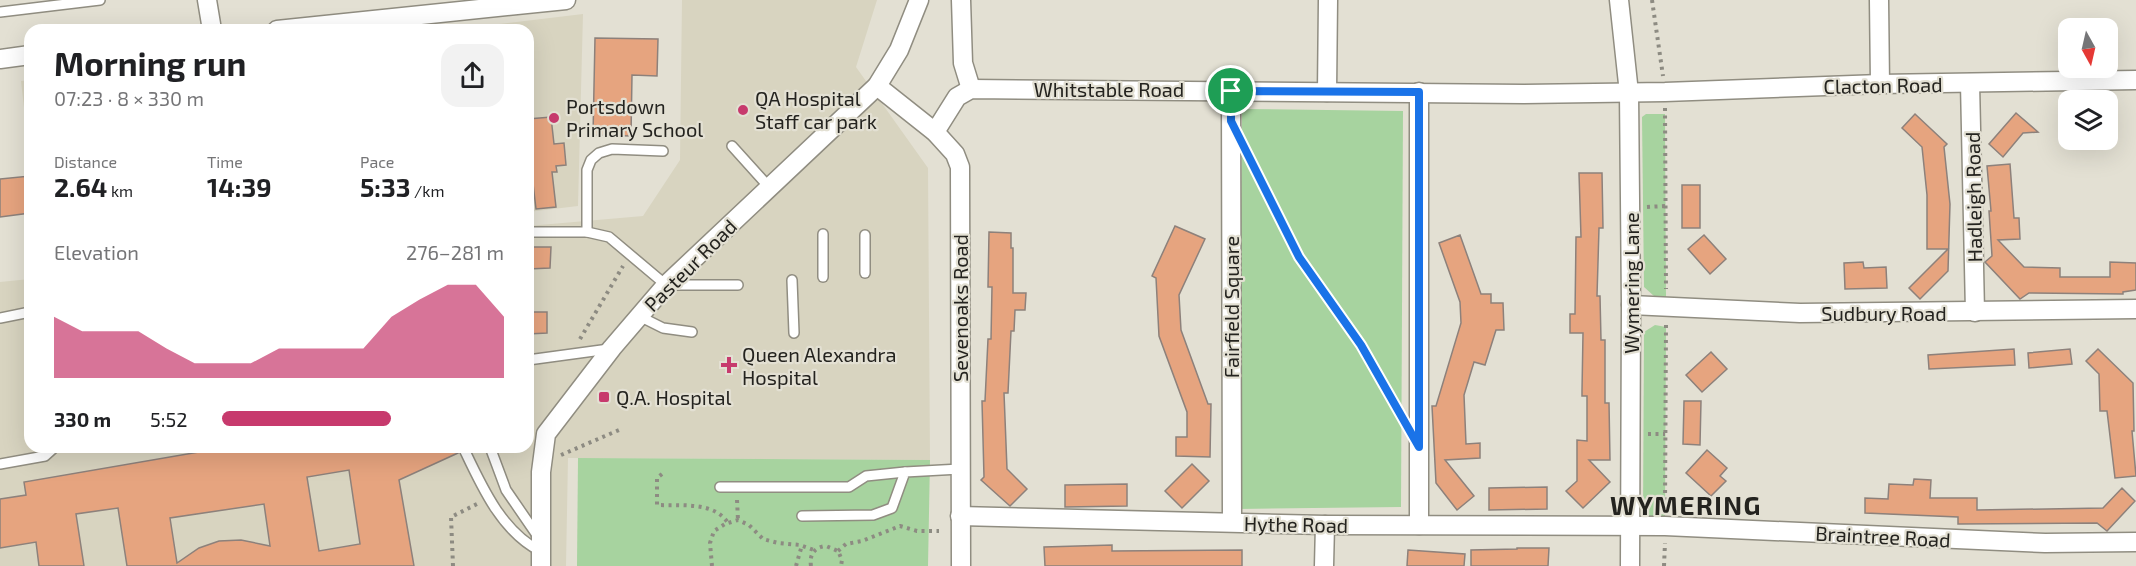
<!DOCTYPE html>
<html lang="en">
<head>
<meta charset="utf-8">
<style>
  :root { --surface:#fff; --page:#f2f2f2; --text:#202124; --muted:#757577; --accent:#c73a6d }
  body { margin:0; font-family:"Exo 2",sans-serif; background:var(--page); color:var(--text); height:100vh; display:flex; flex-direction:column; font-size:22px; white-space:nowrap }
  * { box-sizing:border-box; margin:0 }
  p { font-size:20px; color:var(--muted) }
  .icon { flex:none; width:33px; height:33px; fill:none; stroke:currentColor; stroke-width:2; stroke-linecap:round; stroke-linejoin:round }
  .map { position:relative; flex:1; overflow:hidden }
  .panel { position:absolute; left:24px; top:24px; width:510px; height:429px; display:flex; flex-direction:column; background:var(--surface); border-radius:18px; box-shadow:0 6px 24px #0002 }
  .panel>* { flex:none }
  .needle { width:39px; rotate:172deg }
  .fabs { position:absolute; left:2058px; top:18px; display:grid; gap:12px }
  .fabs a { display:grid; place-items:center; width:60px; height:60px; border-radius:12px; background:var(--surface); box-shadow:0 6px 24px #0002; font-size:30px }
  .pin { position:absolute; display:grid; place-items:center; width:51px; height:51px; color:#fff; margin:-26px; border:3px solid #fff; border-radius:50%; box-shadow:0 2px 6px #0007 }
  .round { display:grid; place-items:center; flex:none; width:63px; height:63px; border-radius:18px; background:var(--page) }
  .headline { display:flex; align-items:center; justify-content:space-between; height:102px; padding:0 30px }
  h1 { font-size:33px; font-weight:700; line-height:45px }
  .figures { display:grid; grid-template-columns:repeat(3,1fr); gap:9px; height:102px; padding:6px 30px }
  .figures div { display:grid; align-content:center }
  .figures b { font-size:26px; font-weight:700 }
  .figures small { font-size:16px; font-weight:400 }
  .figures p { font-size:16px }
  .chart { height:168px; padding:12px 30px }
  .chart p { display:flex; justify-content:space-between }
  .chart svg { width:100%; height:108px; margin-top:6px; fill:var(--accent); opacity:.7 }
  ul { padding:0 30px; list-style:none; font-size:20px }
  li { display:grid; grid-template-columns:96px 72px 1fr; align-items:center; height:45px }
  li i { height:15px; border-radius:8px; background:var(--accent) }
  .map>svg:first-child { display:block }
</style>
</head>
<body>
<div class="map">
<svg width="2136" height="566" viewBox="0 0 2136 566">
  <rect width="100%" height="100%" fill="#e3e0d3"/>
  <g fill="#d8d4c0">
    <polygon points="682,0 877,0 856,67 928,168 930,460 568,458 566,566 0,566 0,282 30,279 30,447 528,447 528,226 643,216 680,160"/>
    <polygon points="583,14 578,206 528,212 528,30 448,30"/>
    <polygon points="30,80 30,161 21,81"/>
  </g>
  <g fill="#a7d39f">
    <polygon points="1242,109 1403,111 1401,507 1238,509"/>
    <polygon points="1646,114 1665,114 1666,297 1654,296 1644,287 1642,117"/>
    <polygon points="1655,325 1666,327 1665,517 1643,517 1644,332"/>
    <polygon points="578,458 930,460 928,566 577,566"/>
  </g>
  <g fill="#e6a47f" stroke="#8d817b" stroke-width="1.5" fill-rule="evenodd">
    <polygon points="595,38 658,39 657,76 632,75 631,136 593,135"/>
    <polygon points="2016,113 2038,132 2023,133 2003,157 1989,144"/>
    <polygon points="1915,114 1947,144 1944,147 1950,204 1948,271 1920,299 1909,288 1948,249 1927,249 1927,195 1922,147 1902,128"/>
    <polygon points="551,117 554,144 564,143 566,165 556,166 557,172 552,172 556,207 536,209 530,158 528,158 528,119"/>
    <polygon points="2010,164 2014,218 2019,218 2020,239 1998,240 2024,267 2060,268 2060,277 2110,277 2110,262 2136,263 2136,290 2123,292 2123,294 2029,293 2020,299 1985,262 1992,256 1989,211 1991,211 1987,166"/>
    <polygon points="1579,173 1602,173 1603,228 1599,228 1597,296 1600,296 1601,340 1605,340 1605,403 1609,403 1610,460 1589,460 1610,482 1583,508 1566,491 1577,481 1577,440 1587,441 1587,396 1582,396 1582,391 1583,333 1570,333 1570,314 1575,314 1576,237 1581,237"/>
    <polygon points="30,176 30,213 0,217 0,179"/>
    <rect x="1682" y="185" width="18" height="43"/>
    <polygon points="1175,226 1205,239 1179,295 1181,330 1208,404 1211,404 1210,457 1176,456 1176,437 1187,437 1187,412 1159,336 1156,278 1152,276"/>
    <polygon points="989,232 1011,233 1011,248 1013,248 1013,293 1026,293 1025,310 1015,310 1014,331 1011,331 1008,393 1004,393 1007,469 1027,489 1010,506 981,480 984,477 982,401 985,401 988,339 991,339 992,287 988,287"/>
    <polygon points="1460,235 1481,294 1491,294 1491,303 1503,303 1504,330 1496,330 1485,365 1474,362 1464,395 1466,444 1480,443 1480,458 1445,460 1474,496 1457,510 1436,483 1432,406 1436,406 1461,323 1460,302 1439,243"/>
    <polygon points="1704,235 1726,259 1710,274 1688,249"/>
    <polygon points="528,247 551,247 550,268 528,269"/>
    <polygon points="1863,262 1864,268 1886,267 1887,288 1845,289 1844,263"/>
    <polygon points="528,312 547,312 547,333 528,334"/>
    <polygon points="2014,349 2015,365 1929,369 1928,355"/>
    <polygon points="2070,349 2072,364 2029,368 2028,353"/>
    <polygon points="2098,349 2133,383 2134,431 2132,431 2136,476 2115,478 2107,411 2100,411 2099,374 2086,361"/>
    <polygon points="1711,352 1727,369 1702,392 1686,375"/>
    <polygon points="1684,401 1701,401 1700,445 1683,444"/>
    <path d="M228 447H456L458 453 399 480 414 566H127L118 508 76 514 84 566H39L36 542 0 548V499L26 495 24 482ZM349 470 360 544 319 551 307 477ZM264 504 270 546 241 540 219 541 199 548 177 563 170 518Z"/>
    <polygon points="1707,450 1727,468 1720,476 1726,481 1711,496 1686,473"/>
    <polygon points="1192,464 1209,481 1182,508 1165,491"/>
    <polygon points="1914,479 1931,480 1930,498 1977,498 1977,510 2103,508 2122,488 2135,501 2107,531 2097,523 1958,524 1958,517 1865,513 1865,498 1888,499 1889,484 1913,485"/>
    <polygon points="1127,484 1127,506 1065,507 1065,485"/>
    <polygon points="1547,487 1547,509 1489,510 1489,488"/>
    <polygon points="1112,545 1112,551 1242,550 1242,566 1045,566 1044,547"/>
    <polygon points="1517,548 1549,548 1548,566 1471,566 1471,550 1517,549"/>
    <polygon points="1408,550 1465,554 1464,566 1407,566"/>
  </g>
  <g fill="none" stroke-linecap="round" stroke-linejoin="round">
    <defs>
      <g id="service">
        <polyline points="0,12 100,0"/>
        <polyline points="732,146 769,187"/>
        <polyline points="528,232 587,232 609,237 666,285 738,285"/>
        <polyline points="587,232 587,170 591,160 599,153 612,149 663,151"/>
        <polyline points="823,234 823,277"/>
        <polyline points="865,235 865,273"/>
        <polyline points="792,280 794,333"/>
        <polyline points="639,316 663,328 692,332"/>
        <polyline points="0,318 30,312"/>
        <polyline points="528,360 609,349"/>
        <path d="M463 447C481 485 501 531 540 551"/>
        <polyline points="490,447 506,490 539,538"/>
        <polyline points="0,464 45,456 55,447"/>
        <polyline points="720,487 849,487 866,476 905,472"/>
        <polyline points="802,516 873,515 892,508 905,472 960,469"/>
      </g>
      <g id="minor">
        <polyline points="207,0 212,30"/>
        <polyline points="961,0 963,63 971,89"/>
        <polyline points="1619,0 1629,93 1631,305 1630,566"/>
        <polyline points="1879,0 1880,84"/>
        <polyline points="277,30 566,0"/>
        <polyline points="0,59 30,55"/>
        <polyline points="1970,83 1975,312"/>
        <polyline points="877,86 935,132 955,154 960,167 961,566"/>
        <polyline points="1231,91 1232,522"/>
        <polyline points="1327,92 1328,0"/>
        <polyline points="935,132 957,97 971,89 1524,94 1665,92 1880,84 2136,80"/>
        <polyline points="1631,305 1800,313 2136,309"/>
        <polyline points="960,516 1325,525 1665,526 2045,543 2136,542"/>
        <polyline points="1419,525 1419,92"/>
        <polyline points="541,566 541,472 546,434 612,348 666,285 877,86 899,50 919,0"/>
        <polyline points="1324,566 1325,525"/>
      </g>
    </defs>
    <use href="#service" stroke="#908d81" stroke-width="12"/>
    <use href="#minor" stroke="#908d81" stroke-width="21"/>
    <g stroke="#8d8b82" stroke-width="4" stroke-dasharray="3 4.5" stroke-linecap="butt">
      <polyline points="1652,0 1663,76"/>
      <polyline points="1665,108 1666,289"/>
      <polyline points="1251,162 1299,257 1361,346 1400,413"/>
      <polyline points="1647,207 1665,206"/>
      <polyline points="580,339 623,266"/>
      <polyline points="1648,434 1665,434"/>
      <polyline points="561,455 619,430"/>
      <path d="M662 474 657 478V505C680 506 714 501 728 523"/>
      <polyline points="737,500 738,520"/>
      <polyline points="1665,508 1666,324"/>
      <polyline points="838,551 846,544 862,541 900,526 917,531 939,531"/>
      <polyline points="453,566 451,517 479,503"/>
      <polyline points="712,566 710,543 714,531 725,524 738,520 749,525 763,539 778,543 800,545 814,550"/>
      <polyline points="796,566 802,545"/>
      <path d="M811 566C809 554 815 547 826 546L838 551 842 560 841 566"/>
      <polyline points="1664,566 1665,543"/>
    </g>
    <use href="#service" stroke="#fff" stroke-width="9"/>
    <use href="#minor" stroke="#fff" stroke-width="18"/>
  </g>
  <g fill="none" stroke-linecap="round" stroke-linejoin="round">
    <defs>
      <polygon id="route" points="1231,91 1419,92 1419,447 1361,345 1299,257 1231,121"/>
    </defs>
    <use href="#route" stroke="#fff" stroke-width="12"/>
    <use href="#route" stroke="#1a73e8" stroke-width="8"/>
  </g>
  <g fill="#c73a6d" stroke="#e3e0d3" stroke-width="2">
    <circle cx="743" cy="110" r="6"/>
    <circle cx="554" cy="118" r="6"/>
    <path d="M726 356h6v6h6v6h-6v6h-6v-6h-6v-6h6z"/>
    <rect x="598" y="391" width="12" height="12" rx="3"/>
  </g>
  <g text-anchor="middle" dominant-baseline="central" stroke-width="4.5" stroke-linejoin="round" paint-order="stroke">
    <g font-size="20" fill="#24231f" stroke="#e3e0d3">
      <text transform="translate(1883 85) rotate(-1)">Clacton Road</text>
      <text x="1109" y="89">Whitstable Road</text>
      <text transform="translate(1973 197) rotate(-91)">Hadleigh Road</text>
      <text transform="translate(690 265) rotate(-45)">Pasteur Road</text>
      <text transform="translate(1631 283) rotate(-90)">Wymering Lane</text>
      <text transform="translate(1231 307) rotate(-90)">Fairfield Square</text>
      <text transform="translate(960 308) rotate(-90)">Sevenoaks Road</text>
      <text x="1884" y="313">Sudbury Road</text>
      <text transform="translate(1296 524) rotate(1)">Hythe Road</text>
      <text transform="translate(1883 536) rotate(3)">Braintree Road</text>
    </g>
    <g font-size="20" fill="#24231f" stroke="#e3e0d3" text-anchor="start">
      <text x="755" y="98">QA Hospital<tspan x="755" dy="23">Staff car park</tspan></text>
      <text x="566" y="106">Portsdown<tspan x="566" dy="23">Primary School</tspan></text>
      <text x="742" y="354">Queen Alexandra<tspan x="742" dy="23">Hospital</tspan></text>
      <text x="616" y="397">Q.A. Hospital</text>
    </g>
    <g font-size="26" font-weight="bold" letter-spacing="1.5" fill="#24231f" stroke="#e3e0d3">
      <text x="1686" y="504">WYMERING</text>
    </g>
  </g>
</svg>
<div class="fabs">
<a><svg class="needle" viewBox="-14 -14 28 28"><path d="M0-13l5 13h-10z" fill="#e53935"/><path d="M0 13l5-13h-10z" fill="#757577"/></svg></a>
<a><svg class="icon" aria-label="layers" viewBox="0 0 24 24"><path d="M12 4l9 5-9 5-9-5zM3 14l9 5 9-5"/></svg></a>
</div>
<div class="pin" style="left:1231px;top:91px;background:#1e9e55"><svg class="icon" aria-label="arrive" viewBox="0 0 24 24"><path d="M6 21V4h12l-3 4 3 4H6"/></svg></div>
<section class="panel">
<div class="headline"><div><h1>Morning run</h1><p>07:23 · 8 × 330 m</p></div><a class="round"><svg class="icon" aria-label="share" viewBox="0 0 24 24"><path d="M12 15V3M7 8l5-5 5 5M5 13v7h14v-7"/></svg></a></div>
<div class="figures">
<div><p>Distance</p><b>2.64<small> km</small></b></div>
<div><p>Time</p><b>14:39</b></div>
<div><p>Pace</p><b>5:33<small> /km</small></b></div>
</div>
<div class="chart"><p><span>Elevation</span>276–281 m</p>
<svg viewBox="0 0 160 44" preserveAspectRatio="none"><path d="M0 44V19L10 25L20 25L30 25L40 32L50 38L60 38L70 38L80 32L90 32L100 32L110 32L120 19L130 12L140 6L150 6L160 19V44z"/></svg>
</div>
<ul>
<li><b>330 m</b>5:52<i style="width:60%"></i></li>
</ul>
</section>
</div>
</body>
</html>
